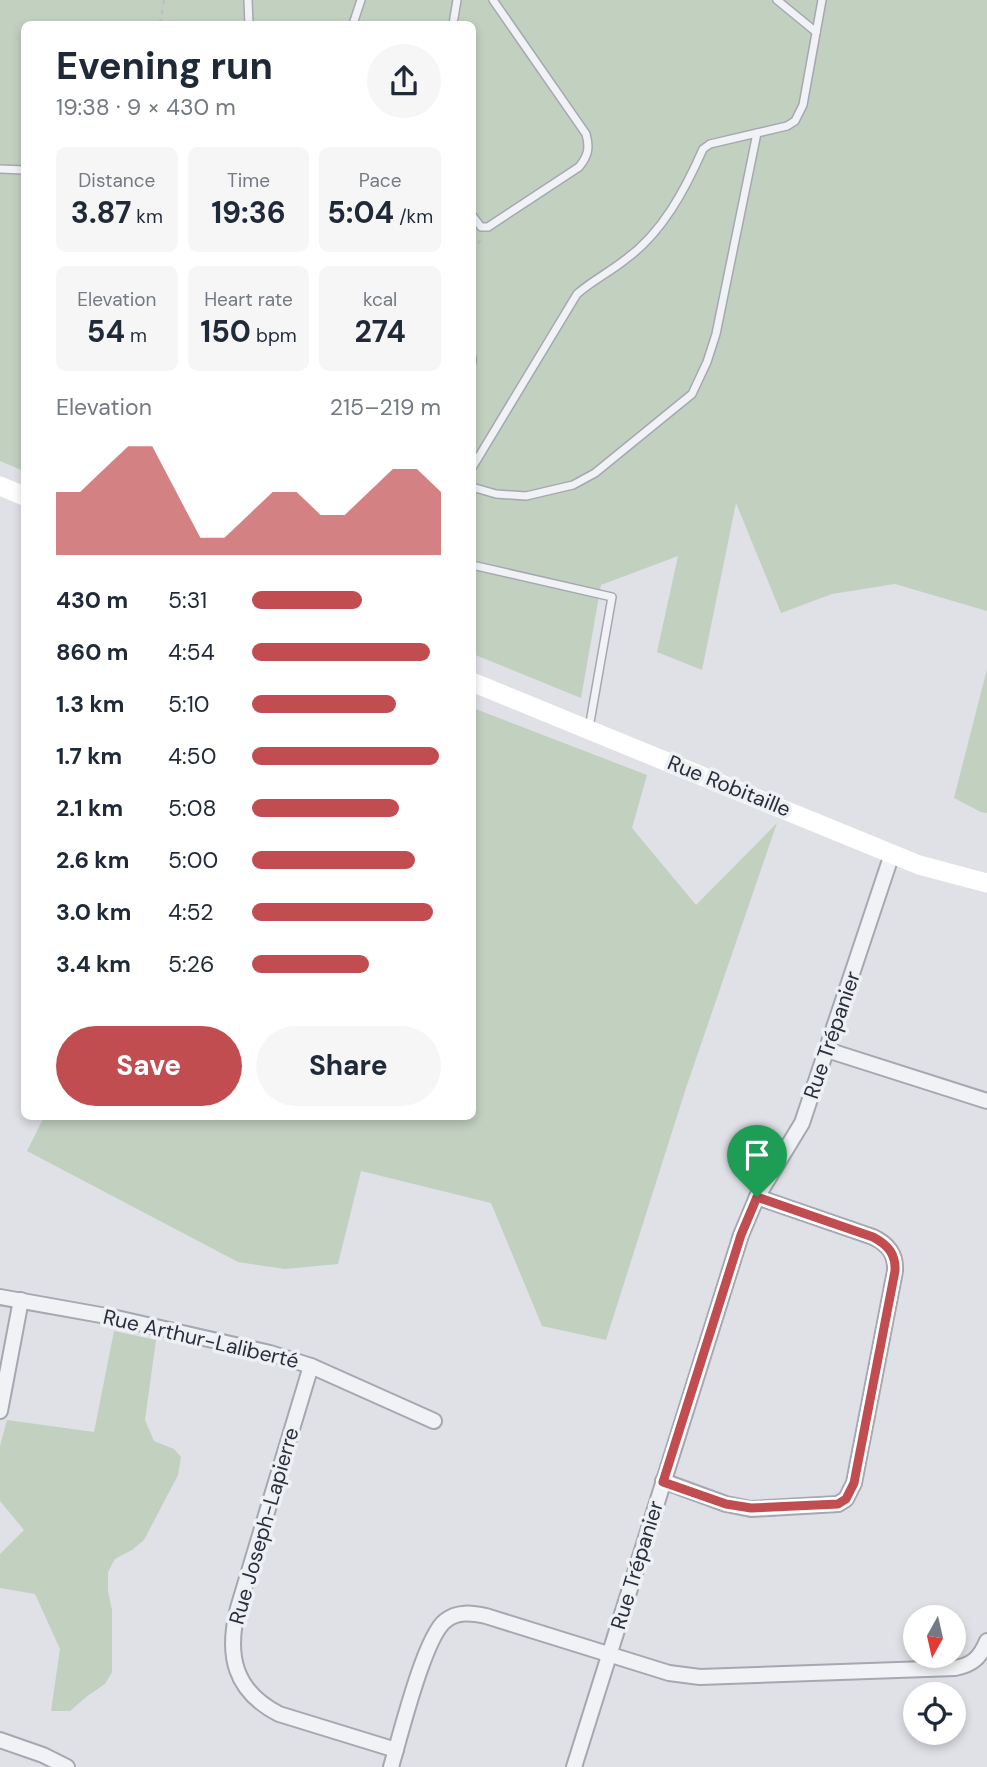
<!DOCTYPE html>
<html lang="en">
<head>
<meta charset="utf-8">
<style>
  :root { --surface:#fff; --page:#f6f6f7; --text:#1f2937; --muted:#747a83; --accent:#c24d51 }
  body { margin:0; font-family:"DM Sans",sans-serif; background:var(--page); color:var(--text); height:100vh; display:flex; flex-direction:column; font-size:26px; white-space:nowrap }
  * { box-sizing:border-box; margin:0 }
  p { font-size:23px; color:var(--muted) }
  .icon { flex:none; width:38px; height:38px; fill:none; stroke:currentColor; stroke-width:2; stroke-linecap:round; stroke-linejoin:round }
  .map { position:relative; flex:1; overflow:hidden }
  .details { position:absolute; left:21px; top:21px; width:455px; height:1099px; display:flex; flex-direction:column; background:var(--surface); border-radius:10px; box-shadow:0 4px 10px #0003 }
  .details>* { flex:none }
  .needle { width:46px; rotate:188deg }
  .fabs { position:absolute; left:903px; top:1605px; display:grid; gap:14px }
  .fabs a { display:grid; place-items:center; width:63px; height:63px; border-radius:50%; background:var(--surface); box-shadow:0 4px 10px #0003; font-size:35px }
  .pin { position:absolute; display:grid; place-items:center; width:60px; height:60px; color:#fff; margin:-72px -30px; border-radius:50% 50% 50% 0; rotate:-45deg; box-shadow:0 0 7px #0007 }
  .pin .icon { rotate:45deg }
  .round { display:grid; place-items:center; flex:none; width:74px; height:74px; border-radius:37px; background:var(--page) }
  .head { display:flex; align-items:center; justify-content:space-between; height:119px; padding:0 35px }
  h1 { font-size:38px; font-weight:700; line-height:52px }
  .metrics { display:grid; grid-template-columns:repeat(3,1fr); gap:10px; height:119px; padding:7px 35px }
  .metrics div { display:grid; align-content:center; border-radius:10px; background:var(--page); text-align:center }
  .metrics b { font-size:30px; font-weight:700 }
  .metrics small { font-size:19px; font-weight:400 }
  .metrics p { font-size:19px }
  .chart { height:196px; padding:14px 35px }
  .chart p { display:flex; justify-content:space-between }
  .chart svg { width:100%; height:126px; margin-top:7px; fill:var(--accent); opacity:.7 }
  .cta { display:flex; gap:14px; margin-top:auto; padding:14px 35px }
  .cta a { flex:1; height:80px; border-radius:42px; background:var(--accent); color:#fff; font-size:28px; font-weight:700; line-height:80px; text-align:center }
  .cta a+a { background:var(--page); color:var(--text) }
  ul { padding:0 35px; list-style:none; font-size:23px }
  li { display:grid; grid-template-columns:112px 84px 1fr; align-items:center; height:52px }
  li i { height:18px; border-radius:9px; background:var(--accent) }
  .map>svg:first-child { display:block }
</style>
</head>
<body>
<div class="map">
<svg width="987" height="1767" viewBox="0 0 987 1767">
  <rect width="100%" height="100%" fill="#dfe1e7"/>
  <g fill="#c2d0c0">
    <polygon points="0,0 987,0 987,611 895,584 832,594 781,613 736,503 702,670 657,652 678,556 601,585 581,698 473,654 472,24 24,24 24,471 0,461"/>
    <polygon points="987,669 987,813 981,812 954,798"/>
    <polygon points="473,708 647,775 632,828 696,905 777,823 686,1088 606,1340 542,1326 491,1203 361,1171 338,1264 285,1269 238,1262 27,1151 44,1117 472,1116"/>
    <polygon points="114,1331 156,1340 145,1420 154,1441 174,1449 181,1457 178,1475 144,1540 132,1550 115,1559 108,1572 108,1591 112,1610 112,1672 105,1684 86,1697 70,1711 51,1711 60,1649 35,1594 0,1588 0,1554 24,1530 0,1501 0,1446 7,1420 94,1432"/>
  </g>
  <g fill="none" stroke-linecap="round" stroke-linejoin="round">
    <defs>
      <g id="lane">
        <polyline points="248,0 249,24"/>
        <polyline points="777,0 816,32"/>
        <polyline points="353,24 361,0"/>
        <polyline points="453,24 457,0"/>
        <polyline points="0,169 24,170"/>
        <path d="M472 215 481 227H488L579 167C588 156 590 148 586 134L493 0"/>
        <polyline points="472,358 472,362"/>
        <path d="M472 468 577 294C593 280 610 272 626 259 662 233 685 190 703 149L710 144 787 126 795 121 803 105 822 0"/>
        <polyline points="472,487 496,494 526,496 573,485 595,473 692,394 707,362 716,334 757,133"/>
        <polyline points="472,565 612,597 589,728"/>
      </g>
      <g id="street">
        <polyline points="827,1050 987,1101"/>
        <polyline points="0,1297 112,1317 270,1353 311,1366 434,1421"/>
        <path d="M311 1366 238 1608C226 1655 234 1691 279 1714L396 1750"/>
        <polyline points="0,1411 21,1300"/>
        <path d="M663 1481 726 1504 751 1509 838 1504 846 1499 854 1483 895 1271C896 1254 888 1244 873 1237L757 1197"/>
        <polyline points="0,1740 43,1755 67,1767"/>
        <path d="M391 1767C400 1737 424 1638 445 1621 457 1611 472 1613 486 1616L669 1673 700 1677 955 1668C972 1665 980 1658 987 1641"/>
        <polyline points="574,1767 741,1235 757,1197 802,1123 892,854"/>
      </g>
    </defs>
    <use href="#lane" stroke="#a5a8b0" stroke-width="10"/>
    <use href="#street" stroke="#a5a8b0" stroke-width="18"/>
    <g stroke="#bdbfc5" stroke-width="2.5" stroke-dasharray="5 5" stroke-linecap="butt">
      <polyline points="160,24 164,0"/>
      <polyline points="472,252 483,236"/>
    </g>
    <use href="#lane" stroke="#f1f2f5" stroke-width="7"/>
    <use href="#street" stroke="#f1f2f5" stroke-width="14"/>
    <g stroke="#fff" stroke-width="19">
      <polyline points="0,486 24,496"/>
      <polyline points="472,682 919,865 987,883"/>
    </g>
  </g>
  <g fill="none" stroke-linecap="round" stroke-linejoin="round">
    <defs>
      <path id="route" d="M757 1197 873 1237C888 1245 896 1254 895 1271L854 1483 846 1499 838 1504 751 1508 726 1504 663 1482 741 1235Z"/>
    </defs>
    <use href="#route" stroke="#fff" stroke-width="14"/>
    <use href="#route" stroke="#c24d51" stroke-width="9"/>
  </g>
  <g text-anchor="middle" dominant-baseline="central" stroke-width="7" stroke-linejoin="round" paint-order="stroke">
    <g font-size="21" fill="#292e3c" stroke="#eef0f4">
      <text transform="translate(729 786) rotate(22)">Rue Robitaille</text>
      <text transform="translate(832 1035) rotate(-71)">Rue Trépanier</text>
      <text transform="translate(201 1339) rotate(13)">Rue Arthur-Laliberté</text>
      <text transform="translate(264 1526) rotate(-74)">Rue Joseph-Lapierre</text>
      <text transform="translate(637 1565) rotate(-73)">Rue Trépanier</text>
    </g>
  </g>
</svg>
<div class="fabs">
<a><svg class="needle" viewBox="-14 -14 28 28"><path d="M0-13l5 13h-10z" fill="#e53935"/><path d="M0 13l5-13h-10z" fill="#747a83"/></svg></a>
<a><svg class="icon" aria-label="locate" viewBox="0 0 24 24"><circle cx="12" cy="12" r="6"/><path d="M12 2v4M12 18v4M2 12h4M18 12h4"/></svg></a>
</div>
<div class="pin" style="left:757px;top:1197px;background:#1e9e55"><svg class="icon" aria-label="arrive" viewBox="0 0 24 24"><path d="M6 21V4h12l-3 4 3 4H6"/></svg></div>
<section class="details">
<div class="head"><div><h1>Evening run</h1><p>19:38 · 9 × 430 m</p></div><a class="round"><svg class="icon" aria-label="share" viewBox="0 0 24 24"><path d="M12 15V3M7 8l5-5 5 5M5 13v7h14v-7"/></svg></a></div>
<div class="metrics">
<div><p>Distance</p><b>3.87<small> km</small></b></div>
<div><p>Time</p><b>19:36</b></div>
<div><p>Pace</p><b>5:04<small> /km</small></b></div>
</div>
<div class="metrics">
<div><p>Elevation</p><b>54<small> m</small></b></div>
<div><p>Heart rate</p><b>150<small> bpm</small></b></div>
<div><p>kcal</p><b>274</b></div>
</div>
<div class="chart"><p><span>Elevation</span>215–219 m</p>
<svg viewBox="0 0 160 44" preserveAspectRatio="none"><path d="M0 44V22L10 22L20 14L30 6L40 6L50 22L60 38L70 38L80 30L90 22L100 22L110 30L120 30L130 22L140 14L150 14L160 22V44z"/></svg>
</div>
<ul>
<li><b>430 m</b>5:31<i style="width:58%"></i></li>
<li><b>860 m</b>4:54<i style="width:94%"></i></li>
<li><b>1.3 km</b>5:10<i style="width:76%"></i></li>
<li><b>1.7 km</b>4:50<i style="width:99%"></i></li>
<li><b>2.1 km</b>5:08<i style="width:78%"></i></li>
<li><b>2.6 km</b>5:00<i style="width:86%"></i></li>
<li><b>3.0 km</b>4:52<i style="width:96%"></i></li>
<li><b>3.4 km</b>5:26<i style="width:62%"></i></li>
</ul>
<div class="cta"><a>Save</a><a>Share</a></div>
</section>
</div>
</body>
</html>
